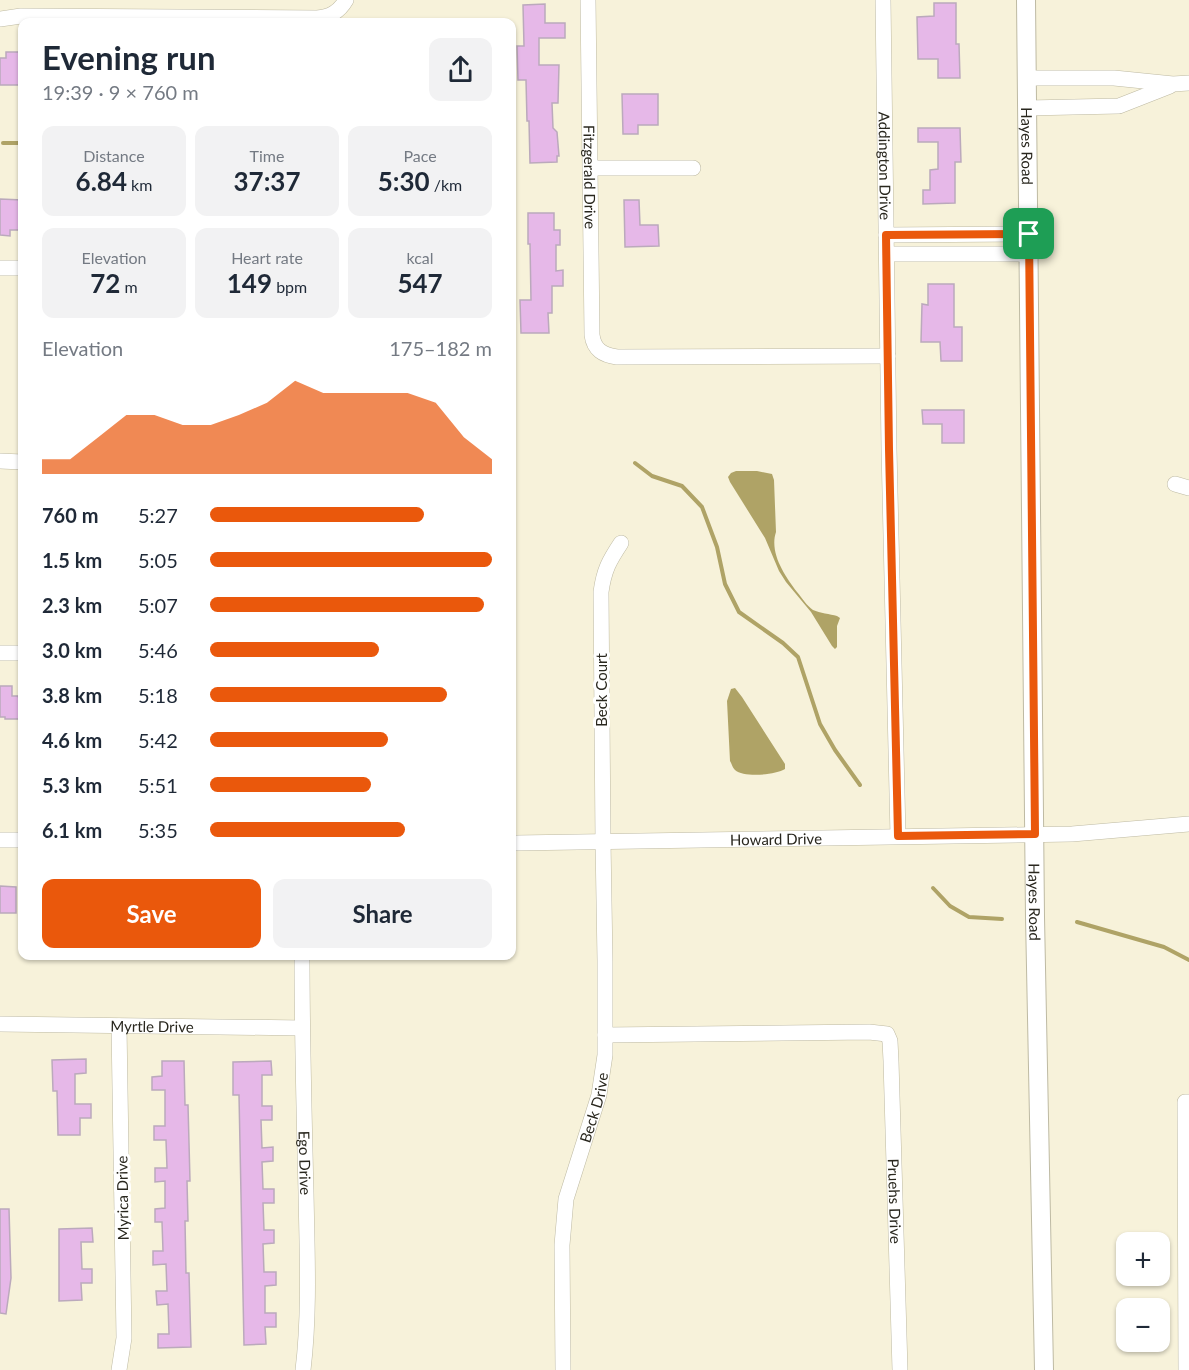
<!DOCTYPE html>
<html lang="en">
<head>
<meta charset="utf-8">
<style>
  :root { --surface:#fff; --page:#f2f2f3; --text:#1f2937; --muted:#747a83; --accent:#ea580c }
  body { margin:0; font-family:Lato,sans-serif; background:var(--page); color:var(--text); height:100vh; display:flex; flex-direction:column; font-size:22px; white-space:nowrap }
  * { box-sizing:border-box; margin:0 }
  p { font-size:20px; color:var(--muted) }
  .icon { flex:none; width:33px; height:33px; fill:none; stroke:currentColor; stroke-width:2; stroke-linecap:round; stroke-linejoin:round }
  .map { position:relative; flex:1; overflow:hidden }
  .panel { position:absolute; left:18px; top:18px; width:498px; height:942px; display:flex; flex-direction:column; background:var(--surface); border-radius:12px; box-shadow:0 2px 4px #0004 }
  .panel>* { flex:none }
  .buttons { position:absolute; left:1116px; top:1232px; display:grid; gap:12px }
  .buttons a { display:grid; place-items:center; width:54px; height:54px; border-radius:12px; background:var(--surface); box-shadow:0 2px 4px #0004; font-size:30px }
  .pin { position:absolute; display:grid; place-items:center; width:51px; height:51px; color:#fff; margin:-26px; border-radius:12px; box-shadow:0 3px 9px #0006 }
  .round { display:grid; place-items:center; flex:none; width:63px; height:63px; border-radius:12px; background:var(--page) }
  .head { display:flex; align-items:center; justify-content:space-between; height:102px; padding:0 24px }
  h1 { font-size:33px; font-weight:700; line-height:45px }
  .stats { display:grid; grid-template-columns:repeat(3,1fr); gap:9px; height:102px; padding:6px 24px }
  .stats div { display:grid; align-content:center; border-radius:12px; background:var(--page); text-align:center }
  .stats b { font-size:26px; font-weight:700 }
  .stats small { font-size:16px; font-weight:400 }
  .stats p { font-size:16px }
  .chart { height:168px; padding:12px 24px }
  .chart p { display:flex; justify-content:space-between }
  .chart svg { width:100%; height:108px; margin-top:6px; fill:var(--accent); opacity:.7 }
  .button { display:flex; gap:12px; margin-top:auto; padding:12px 24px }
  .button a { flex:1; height:69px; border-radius:12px; background:var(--accent); color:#fff; font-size:24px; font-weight:700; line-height:69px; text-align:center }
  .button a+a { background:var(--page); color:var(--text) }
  ul { padding:0 24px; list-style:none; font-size:20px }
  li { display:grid; grid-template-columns:96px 72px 1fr; align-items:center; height:45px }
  li i { height:15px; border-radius:8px; background:var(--accent) }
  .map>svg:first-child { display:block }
</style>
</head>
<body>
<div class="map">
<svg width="1189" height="1370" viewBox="0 0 1189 1370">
  <rect width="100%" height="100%" fill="#f7f2da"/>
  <g fill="#afa366">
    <path d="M736 471H757L772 474 774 480 776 532C769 553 785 576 797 592 802 598 807 606 813 610 820 613 830 614 837 616L840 618 837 626V647L835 649 832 646 811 612 786 582 779 571 765 538 730 482 728 477 731 473Z"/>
    <path d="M735 688 742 697 785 764V769C775 775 744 778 735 770 732 767 732 764 730 761L727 701 731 689Z"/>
  </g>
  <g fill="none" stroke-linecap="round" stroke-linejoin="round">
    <g stroke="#afa366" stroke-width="4">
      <polyline points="3,143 22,143"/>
      <polyline points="635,463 652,476 682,486 702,507 717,547 725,584 739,612 783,643 798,657 820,724 835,750 860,785"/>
      <polyline points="933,888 950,906 969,917 1002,919"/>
      <polyline points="1077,922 1164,947 1189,960"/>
    </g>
  </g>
  <g fill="#e6b8e8" stroke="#bba9bc" stroke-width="1.5">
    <polygon points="934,3 956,3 956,44 959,44 960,78 938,78 938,59 918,59 917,17 934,16"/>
    <polygon points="545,4 545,23 565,23 565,38 539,38 539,65 559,65 558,103 552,103 553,128 557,132 559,156 557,156 557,162 530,163 529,121 527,121 526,80 518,80 517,46 524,46 523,5"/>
    <polygon points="6,52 22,52 20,85 0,85 0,58 6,58"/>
    <polygon points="622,94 658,94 658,125 638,125 638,134 623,134"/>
    <polygon points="918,128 960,128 961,162 955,162 955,203 923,204 923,190 930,190 930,170 938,169 938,142 918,142"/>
    <polygon points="0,199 22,200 22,230 10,230 10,236 0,235"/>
    <polygon points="624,200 639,200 640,225 658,225 659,246 625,247"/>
    <polygon points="528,213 554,213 554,230 560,230 560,245 556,245 556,271 563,270 563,286 552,286 552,313 548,313 549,333 521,333 520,300 531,300 530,244 528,244"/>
    <polygon points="928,284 954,284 954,327 962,327 962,361 941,361 940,342 921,342 922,304 928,305"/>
    <polygon points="922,410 964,410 964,443 942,443 942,424 923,424"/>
    <polygon points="0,686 12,686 12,696 18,696 19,699 22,699 22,719 5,719 5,717 0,717"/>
    <polygon points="0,886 16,887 16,913 0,913"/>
    <polygon points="86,1059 86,1073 75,1074 75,1104 91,1104 91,1118 80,1118 80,1135 58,1135 57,1091 53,1091 52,1060"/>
    <polygon points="162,1061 184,1061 185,1105 188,1105 190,1181 187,1181 188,1221 185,1221 186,1273 189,1273 191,1347 158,1348 158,1334 169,1334 168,1304 157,1305 156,1291 167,1291 166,1264 153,1265 153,1251 163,1251 162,1222 155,1222 155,1209 165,1208 165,1181 155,1182 155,1168 167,1168 166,1140 154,1140 154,1126 165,1126 165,1090 152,1090 152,1077 162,1076"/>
    <polygon points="271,1061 272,1075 262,1075 262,1106 272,1106 272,1120 261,1120 262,1148 273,1147 273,1161 262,1162 263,1189 274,1189 274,1203 263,1203 264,1230 274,1230 274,1243 263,1244 264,1272 276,1272 276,1285 265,1286 265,1313 276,1313 276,1327 265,1327 266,1344 244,1345 239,1095 233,1095 233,1062"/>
    <polygon points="0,1209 9,1209 11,1278 6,1314 0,1313"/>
    <polygon points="92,1228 93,1242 81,1242 82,1269 92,1269 92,1283 81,1283 82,1300 59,1301 59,1229"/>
  </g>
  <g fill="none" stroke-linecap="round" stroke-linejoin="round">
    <defs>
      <g id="minor">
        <path id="s1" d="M588 0 592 335C594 350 603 355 617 357L888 356"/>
        <path id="s2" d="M883 0 889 449 898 836"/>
        <path d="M0 19 21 16 317 18C330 17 339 12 346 0"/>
        <polyline points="1028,78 1114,78 1173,84 1189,83"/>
        <polyline points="1028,108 1119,106 1170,86"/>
        <polyline points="591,168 693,168"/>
        <polyline points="886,235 1029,234"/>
        <polyline points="887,254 1029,254"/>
        <polyline points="0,268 22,268"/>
        <polyline points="0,461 22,462"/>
        <polyline points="1175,484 1189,488"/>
        <polyline points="0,653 22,653"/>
        <polyline points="0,840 22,840"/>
        <path id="s3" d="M516 843 1072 834 1189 824"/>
        <path id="s4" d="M302 956C302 1035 304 1113 306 1192 307 1251 310 1312 303 1370"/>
        <path id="s5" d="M0 1024 302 1028"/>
        <path id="s6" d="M605 1035 869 1032 887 1034 890 1041 891 1061 900 1370"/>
        <polyline points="119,1370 124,1338 119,1026"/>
        <path id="s7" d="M563 1370 562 1245 566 1199 599 1095 605 1055V961L603 841 601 592C604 570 609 561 621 543"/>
        <polyline points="1186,1370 1185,1102 1189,1102"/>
      </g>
      <g id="tertiary">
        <path id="s8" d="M1026 0 1035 917 1044 1370"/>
      </g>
    </defs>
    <use href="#minor" stroke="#bebaa3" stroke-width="16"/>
    <use href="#tertiary" stroke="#bebaa3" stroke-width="20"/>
    <use href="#minor" stroke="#fff" stroke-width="15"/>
    <use href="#tertiary" stroke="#fff" stroke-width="18"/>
  </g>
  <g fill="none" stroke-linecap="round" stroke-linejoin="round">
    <defs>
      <polygon id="route" points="1029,234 1035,834 898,836 889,449 886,235"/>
    </defs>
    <use href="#route" stroke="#fff" stroke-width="12"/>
    <use href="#route" stroke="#ea580c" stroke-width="8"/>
  </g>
  <g text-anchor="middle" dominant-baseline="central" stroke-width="6" stroke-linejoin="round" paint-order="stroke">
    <g font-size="15" fill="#29271e" stroke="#fff">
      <text stroke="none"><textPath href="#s8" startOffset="146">Hayes Road</textPath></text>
      <text stroke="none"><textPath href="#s2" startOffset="166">Addington Drive</textPath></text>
      <text stroke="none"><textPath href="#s1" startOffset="177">Fitzgerald Drive</textPath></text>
      <text transform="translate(601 690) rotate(-90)">Beck Court</text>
      <text stroke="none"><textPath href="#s3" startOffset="260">Howard Drive</textPath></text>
      <text stroke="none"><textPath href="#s8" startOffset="902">Hayes Road</textPath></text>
      <text stroke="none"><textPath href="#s5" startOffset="152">Myrtle Drive</textPath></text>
      <text stroke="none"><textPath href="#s7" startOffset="267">Beck Drive</textPath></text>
      <text stroke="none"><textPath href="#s4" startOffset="207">Ego Drive</textPath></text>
      <text transform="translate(122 1198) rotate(-91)">Myrica Drive</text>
      <text stroke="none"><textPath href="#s6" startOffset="450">Pruehs Drive</textPath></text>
    </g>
  </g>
</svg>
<div class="buttons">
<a>+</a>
<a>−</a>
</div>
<div class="pin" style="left:1029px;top:234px;background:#1e9e55"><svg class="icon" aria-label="arrive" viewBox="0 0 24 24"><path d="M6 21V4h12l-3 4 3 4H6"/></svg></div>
<section class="panel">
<div class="head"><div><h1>Evening run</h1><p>19:39 · 9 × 760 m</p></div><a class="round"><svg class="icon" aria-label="share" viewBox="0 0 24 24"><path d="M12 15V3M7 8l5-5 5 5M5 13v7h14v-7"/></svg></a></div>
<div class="stats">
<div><p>Distance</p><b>6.84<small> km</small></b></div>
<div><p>Time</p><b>37:37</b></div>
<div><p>Pace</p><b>5:30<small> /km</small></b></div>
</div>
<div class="stats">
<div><p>Elevation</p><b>72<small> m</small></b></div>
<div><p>Heart rate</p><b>149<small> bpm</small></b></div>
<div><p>kcal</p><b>547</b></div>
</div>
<div class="chart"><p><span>Elevation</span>175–182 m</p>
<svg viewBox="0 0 160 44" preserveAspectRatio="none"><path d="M0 44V38L10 38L20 29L30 20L40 20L50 24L60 24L70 20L80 15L90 6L100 11L110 11L120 11L130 11L140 15L150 29L160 38V44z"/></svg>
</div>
<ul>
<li><b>760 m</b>5:27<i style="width:76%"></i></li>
<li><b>1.5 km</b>5:05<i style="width:100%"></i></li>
<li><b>2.3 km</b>5:07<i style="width:97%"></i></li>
<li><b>3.0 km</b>5:46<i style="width:60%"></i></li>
<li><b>3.8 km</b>5:18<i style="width:84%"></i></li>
<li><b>4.6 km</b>5:42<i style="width:63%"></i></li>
<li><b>5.3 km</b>5:51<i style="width:57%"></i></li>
<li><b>6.1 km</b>5:35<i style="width:69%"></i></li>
</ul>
<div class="button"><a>Save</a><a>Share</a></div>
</section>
</div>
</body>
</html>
